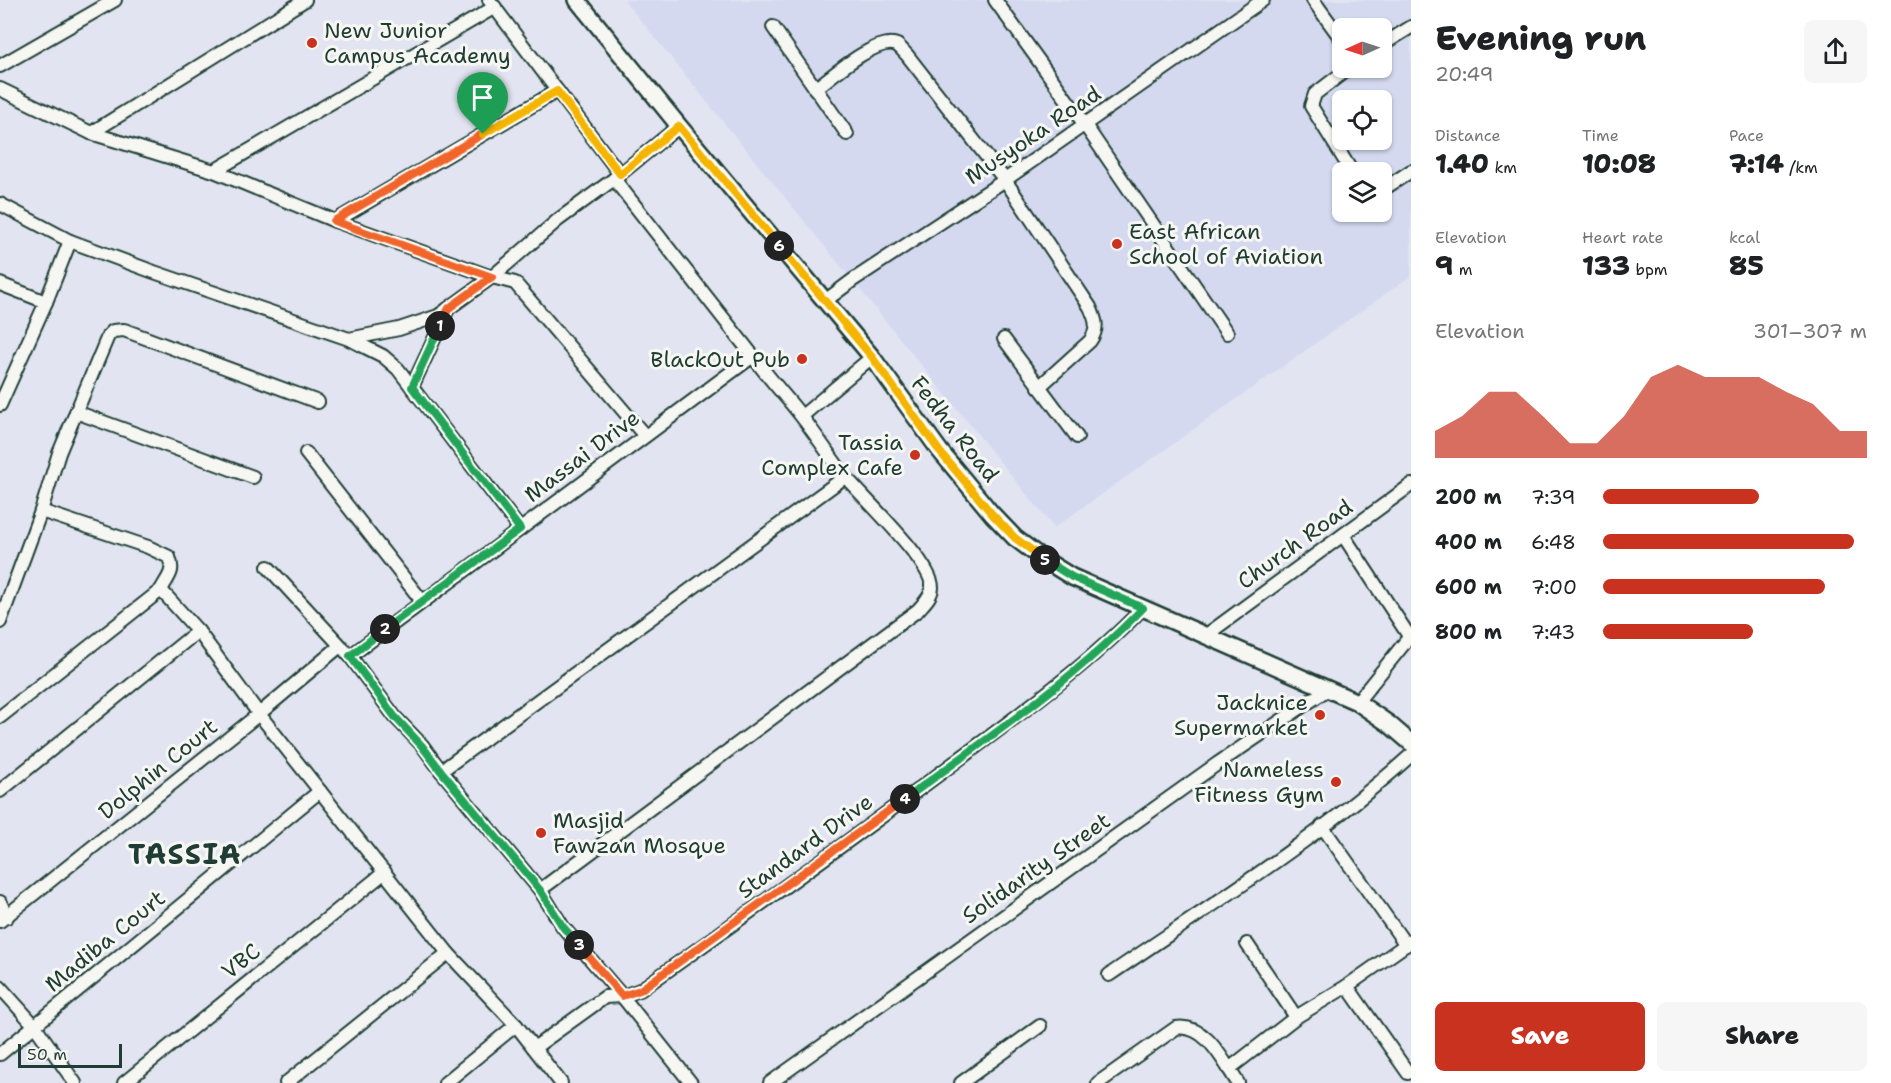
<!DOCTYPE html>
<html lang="en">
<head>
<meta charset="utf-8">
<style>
  :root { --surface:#fff; --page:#f6f6f6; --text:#202124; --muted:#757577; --accent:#c8321e }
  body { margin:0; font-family:"Shantell Sans",sans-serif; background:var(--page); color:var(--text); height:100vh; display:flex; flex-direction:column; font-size:22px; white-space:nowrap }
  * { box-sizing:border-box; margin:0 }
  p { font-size:20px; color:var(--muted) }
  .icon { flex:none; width:33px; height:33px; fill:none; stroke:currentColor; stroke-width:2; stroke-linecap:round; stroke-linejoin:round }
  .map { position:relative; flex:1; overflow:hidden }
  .details { display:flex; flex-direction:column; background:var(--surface); width:480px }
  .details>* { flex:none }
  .needle { width:39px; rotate:267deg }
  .fabs { position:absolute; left:1332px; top:18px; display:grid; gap:12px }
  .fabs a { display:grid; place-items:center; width:60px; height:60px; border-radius:9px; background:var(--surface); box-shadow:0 2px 4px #0004; font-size:30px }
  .scale { position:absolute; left:18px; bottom:15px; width:104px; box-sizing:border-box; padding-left:6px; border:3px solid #1f3d34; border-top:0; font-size:16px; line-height:21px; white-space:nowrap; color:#1f3d34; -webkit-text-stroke:4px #f6f6f2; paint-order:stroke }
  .pin { position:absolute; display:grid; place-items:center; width:51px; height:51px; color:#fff; margin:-62px -26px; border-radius:50% 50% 50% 0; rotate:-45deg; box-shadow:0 0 6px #0007 }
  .pin .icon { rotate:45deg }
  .km { position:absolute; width:30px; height:30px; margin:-15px; border-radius:50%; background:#222; color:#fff; font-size:16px; line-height:30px; text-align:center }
  .round { display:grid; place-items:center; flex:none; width:63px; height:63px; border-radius:9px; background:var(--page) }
  .head { display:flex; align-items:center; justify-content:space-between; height:102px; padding:0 24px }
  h1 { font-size:33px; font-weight:800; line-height:45px }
  .figures { display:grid; grid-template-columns:repeat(3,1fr); gap:9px; height:102px; padding:6px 24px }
  .figures div { display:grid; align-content:center }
  .figures b { font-size:26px; font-weight:800 }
  .figures small { font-size:16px; font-weight:400 }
  .figures p { font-size:16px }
  .chart { height:168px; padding:12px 24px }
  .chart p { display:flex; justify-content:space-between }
  .chart svg { width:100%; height:108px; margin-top:6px; fill:var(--accent); opacity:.7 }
  .primary-button { display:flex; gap:12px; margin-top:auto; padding:12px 24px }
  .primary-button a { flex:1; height:69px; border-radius:9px; background:var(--accent); color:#fff; font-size:24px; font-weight:800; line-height:69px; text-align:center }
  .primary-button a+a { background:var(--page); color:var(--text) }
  ul { padding:0 24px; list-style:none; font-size:20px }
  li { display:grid; grid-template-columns:96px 72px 1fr; align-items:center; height:45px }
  li i { height:15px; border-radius:8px; background:var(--accent) }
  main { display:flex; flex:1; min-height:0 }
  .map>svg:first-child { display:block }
</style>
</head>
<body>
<main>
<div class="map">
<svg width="1411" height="1083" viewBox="0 0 1411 1083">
  <rect width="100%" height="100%" fill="#e2e5f1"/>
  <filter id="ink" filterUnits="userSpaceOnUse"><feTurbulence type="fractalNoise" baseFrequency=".0167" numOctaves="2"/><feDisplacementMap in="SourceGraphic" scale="12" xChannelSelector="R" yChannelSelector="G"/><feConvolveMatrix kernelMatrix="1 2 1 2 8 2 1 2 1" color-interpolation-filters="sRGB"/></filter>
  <g filter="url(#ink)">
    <path fill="#d4d9f0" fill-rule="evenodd" d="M624 0H1411V276L1054 528ZM1342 28H1382V68H1342ZM1342 100H1382V140H1342ZM1342 172H1382V212H1342Z"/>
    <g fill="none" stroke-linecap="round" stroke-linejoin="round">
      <defs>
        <g id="minor">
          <polyline points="489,0 620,174"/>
          <polyline points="995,0 1085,125 1227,333"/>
          <polyline points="1313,0 1342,40"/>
          <polyline points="773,27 847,134"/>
          <polyline points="1382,45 1411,27"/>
          <polyline points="0,66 115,0"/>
          <polyline points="1349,68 1315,94 1311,106 1352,172"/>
          <polyline points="0,89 91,133 214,171 335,221 492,277 515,283 645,436"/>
          <path d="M815 89C831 77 877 36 897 45 900 47 904 52 907 55L1005 180 1090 307C1096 320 1099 328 1090 341L1039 387"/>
          <polyline points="91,133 305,0"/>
          <polyline points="214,171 495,7"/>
          <path d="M614 179 753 356C768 378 786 396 802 417 817 436 830 457 845 476 863 498 932 562 932 587 932 596 924 603 918 610L540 890 563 927 622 996 691 1083"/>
          <polyline points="1382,190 1411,171"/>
          <polyline points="0,204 70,241 154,272 349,339 383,356 398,369 520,529"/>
          <polyline points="335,221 557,91"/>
          <polyline points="0,284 46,302"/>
          <polyline points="825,301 853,280 1005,180 1263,0"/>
          <polyline points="349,339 399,329 438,316 492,277 558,220 614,179 679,126"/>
          <polyline points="1004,339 1077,437"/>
          <polyline points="412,387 448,309"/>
          <polyline points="0,405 46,302 70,241"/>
          <polyline points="76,412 253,477"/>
          <polyline points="802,416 872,357"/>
          <polyline points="306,453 422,601"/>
          <polyline points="1343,535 1409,636"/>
          <polyline points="268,567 350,656 395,717 422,745 441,771 845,477"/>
          <polyline points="161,590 198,631 259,714 448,953 516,1025 561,1083"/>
          <polyline points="0,622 41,511 59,453 108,336 113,331 124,330 318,402"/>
          <polyline points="1205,636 1411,485"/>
          <polyline points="350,656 753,356"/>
          <polyline points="1357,702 1411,635"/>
          <path d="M0 717 161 590C168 576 175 573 169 557L148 547 41 511"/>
          <polyline points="441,771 540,890"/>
          <polyline points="0,791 198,631"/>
          <polyline points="1322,826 1406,945"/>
          <polyline points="0,902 7,917"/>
          <polyline points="0,921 259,714 340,646"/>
          <polyline points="1247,944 1296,1017"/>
          <path d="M1109 975C1210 906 1320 837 1411 755"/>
          <polyline points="1347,986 1408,1073"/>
          <polyline points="0,987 35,1026 75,1083"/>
          <path d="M534 1048 605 997 622 996 640 990C743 917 845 844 946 769 1013 719 1084 669 1143 608"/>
          <polyline points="0,1054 320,791"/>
          <polyline points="1229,1069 1296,1017 1347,986 1411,941"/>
          <polyline points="124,1083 385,872"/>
          <polyline points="286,1083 448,953"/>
          <polyline points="445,1083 516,1025"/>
          <polyline points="770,1083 1217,764 1328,689"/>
          <polyline points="961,1083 1040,1026"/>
          <path d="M1098 1083 1176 1028C1206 1023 1223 1061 1238 1083"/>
        </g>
        <polyline id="tertiary" points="577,0 679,126 872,357 940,451 992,514 1015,538 1043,559 1072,577 1357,702 1389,724 1411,743"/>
      </defs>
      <use href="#minor" stroke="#1f3d34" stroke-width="16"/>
      <use href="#tertiary" stroke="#1f3d34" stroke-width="20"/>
      <use href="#minor" stroke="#f6f6f2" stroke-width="12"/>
      <use href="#tertiary" stroke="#f6f6f2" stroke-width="15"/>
    </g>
  </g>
  <g fill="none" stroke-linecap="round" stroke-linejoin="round" filter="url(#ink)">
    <defs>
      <polyline id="split-1" points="440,326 449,308 492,277 334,221 483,134"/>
      <polyline id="split-2" points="385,629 520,529 412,387 440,326"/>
      <polyline id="split-3" points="385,629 350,656 395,717 422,746 441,771 540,890 563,927 579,945"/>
      <polyline id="split-4" points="579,945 622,996 640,990 905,799"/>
      <path id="split-5" d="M905 799C985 740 1074 680 1143 608L1072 577 1045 560"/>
      <polyline id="split-6" points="779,246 872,357 940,452 992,514 1015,538 1045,560"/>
      <polyline id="split-7" points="483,134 557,91 620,174 679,126 779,246"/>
    </defs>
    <use href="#split-1" stroke="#fff" stroke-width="12"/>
    <use href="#split-2" stroke="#fff" stroke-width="12"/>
    <use href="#split-3" stroke="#fff" stroke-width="12"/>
    <use href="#split-4" stroke="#fff" stroke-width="12"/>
    <use href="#split-5" stroke="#fff" stroke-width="12"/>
    <use href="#split-6" stroke="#fff" stroke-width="12"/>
    <use href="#split-7" stroke="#fff" stroke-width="12"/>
    <use href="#split-1" stroke="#f0652b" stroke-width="8"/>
    <use href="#split-2" stroke="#22a559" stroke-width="8"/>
    <use href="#split-3" stroke="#22a559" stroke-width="8"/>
    <use href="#split-4" stroke="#f0652b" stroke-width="8"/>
    <use href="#split-5" stroke="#22a559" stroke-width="8"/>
    <use href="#split-6" stroke="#f5b400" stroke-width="8"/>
    <use href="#split-7" stroke="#f5b400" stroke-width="8"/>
  </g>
  <g fill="#c8321e" stroke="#f6f6f2" stroke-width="2">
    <circle cx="312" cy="43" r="6"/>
    <circle cx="1117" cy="244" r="6"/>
    <circle cx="802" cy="359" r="6"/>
    <circle cx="915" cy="455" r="6"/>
    <circle cx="1320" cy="715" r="6"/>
    <circle cx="1336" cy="782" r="6"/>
    <circle cx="541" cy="833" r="6"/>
  </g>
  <g text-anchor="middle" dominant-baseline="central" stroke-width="6" stroke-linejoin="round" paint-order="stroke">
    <g font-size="22" fill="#1f3d34" stroke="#f6f6f2" text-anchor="end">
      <text x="324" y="30" text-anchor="start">New Junior<tspan x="324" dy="25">Campus Academy</tspan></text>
      <text x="1129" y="231" text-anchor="start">East African<tspan x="1129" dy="25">School of Aviation</tspan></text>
      <text x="790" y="359">BlackOut Pub</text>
      <text x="903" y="442">Tassia<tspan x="903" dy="25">Complex Cafe</tspan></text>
      <text x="1308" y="702">Jacknice<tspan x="1308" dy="25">Supermarket</tspan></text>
      <text x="1324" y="769">Nameless<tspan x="1324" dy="25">Fitness Gym</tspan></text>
      <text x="553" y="820" text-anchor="start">Masjid<tspan x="553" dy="25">Fawzan Mosque</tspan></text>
    </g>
    <g font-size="22" fill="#1f3d34" stroke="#f6f6f2">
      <text transform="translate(1033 135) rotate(-34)">Musyoka Road</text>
      <text transform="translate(955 429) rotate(52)">Fedha Road</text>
      <text transform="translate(582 456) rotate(-37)">Massai Drive</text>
      <text transform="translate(1295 544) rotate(-36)">Church Road</text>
      <text transform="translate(158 769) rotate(-39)">Dolphin Court</text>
      <text transform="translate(805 846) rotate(-36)">Standard Drive</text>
      <text transform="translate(1036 868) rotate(-35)">Solidarity Street</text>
      <text transform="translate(105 941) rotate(-39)">Madiba Court</text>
      <text transform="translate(241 961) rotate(-39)">VBC</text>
    </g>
    <g font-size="28" font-weight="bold" letter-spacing="1.5" fill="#1f3d34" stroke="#f6f6f2">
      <text x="185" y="854">TASSIA</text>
    </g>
  </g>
</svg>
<div class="fabs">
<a><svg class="needle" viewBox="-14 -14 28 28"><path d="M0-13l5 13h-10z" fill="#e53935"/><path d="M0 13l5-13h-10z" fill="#757577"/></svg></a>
<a><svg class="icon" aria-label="locate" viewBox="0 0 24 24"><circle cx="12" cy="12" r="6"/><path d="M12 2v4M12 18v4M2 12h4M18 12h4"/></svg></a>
<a><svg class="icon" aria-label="layers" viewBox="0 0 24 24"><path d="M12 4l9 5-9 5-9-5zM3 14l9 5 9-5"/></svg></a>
</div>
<div class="scale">50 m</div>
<div class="pin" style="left:483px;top:134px;background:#1e9e55"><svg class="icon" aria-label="arrive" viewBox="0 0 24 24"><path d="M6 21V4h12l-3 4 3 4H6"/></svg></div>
<b class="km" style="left:440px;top:326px">1</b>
<b class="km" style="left:385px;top:629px">2</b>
<b class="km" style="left:579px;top:945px">3</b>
<b class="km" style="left:905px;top:799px">4</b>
<b class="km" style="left:1045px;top:560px">5</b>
<b class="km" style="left:779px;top:246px">6</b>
</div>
<section class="details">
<div class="head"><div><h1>Evening run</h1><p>20:49</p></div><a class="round"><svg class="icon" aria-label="share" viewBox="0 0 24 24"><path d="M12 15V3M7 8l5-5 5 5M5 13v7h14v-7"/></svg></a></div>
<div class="figures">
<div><p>Distance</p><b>1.40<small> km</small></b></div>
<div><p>Time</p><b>10:08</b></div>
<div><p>Pace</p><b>7:14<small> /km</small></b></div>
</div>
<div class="figures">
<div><p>Elevation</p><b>9<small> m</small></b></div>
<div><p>Heart rate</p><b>133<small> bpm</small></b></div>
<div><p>kcal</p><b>85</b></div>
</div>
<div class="chart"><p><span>Elevation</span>301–307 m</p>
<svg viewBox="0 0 160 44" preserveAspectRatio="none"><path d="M0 44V33L10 27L20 17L30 17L40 27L50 38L60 38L70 27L80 11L90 6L100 11L110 11L120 11L130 17L140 22L150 33L160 33V44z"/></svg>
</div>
<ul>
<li><b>200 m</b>7:39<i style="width:59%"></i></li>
<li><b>400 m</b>6:48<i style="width:95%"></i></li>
<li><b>600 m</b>7:00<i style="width:84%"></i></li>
<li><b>800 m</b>7:43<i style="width:57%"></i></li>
</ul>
<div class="primary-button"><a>Save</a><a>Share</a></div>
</section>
</main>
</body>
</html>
